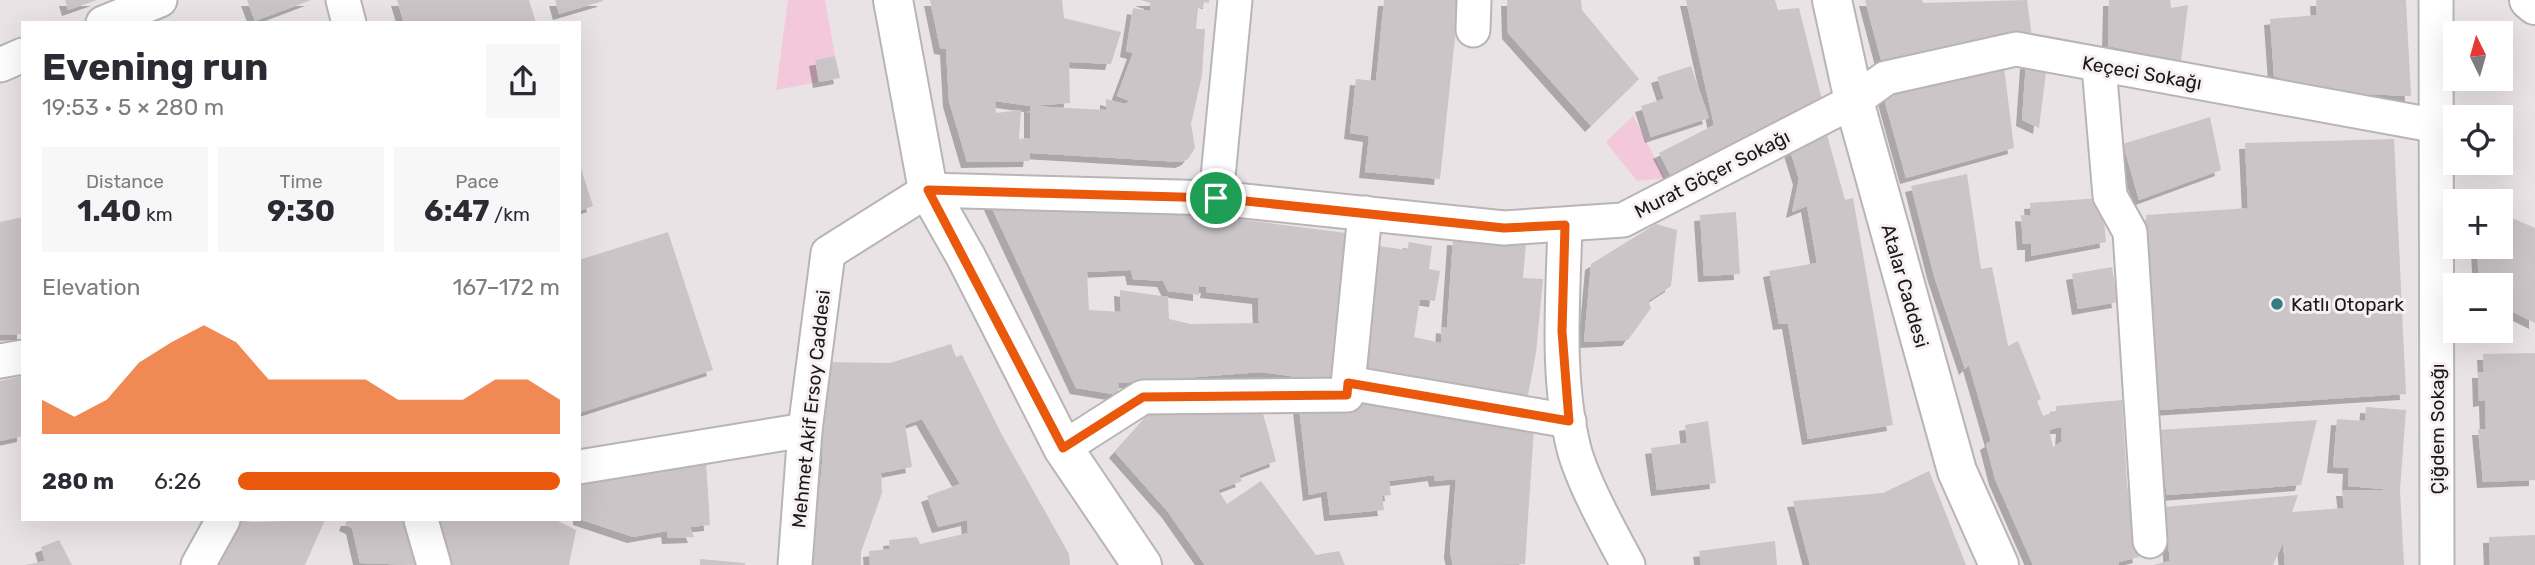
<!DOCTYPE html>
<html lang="en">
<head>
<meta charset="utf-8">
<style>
  :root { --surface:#fff; --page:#f7f7f7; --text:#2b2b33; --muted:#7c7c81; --accent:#ea580c }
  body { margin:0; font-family:Rubik,sans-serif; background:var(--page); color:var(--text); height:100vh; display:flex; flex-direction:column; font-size:26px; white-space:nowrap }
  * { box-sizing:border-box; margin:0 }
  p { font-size:23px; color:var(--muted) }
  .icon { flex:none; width:38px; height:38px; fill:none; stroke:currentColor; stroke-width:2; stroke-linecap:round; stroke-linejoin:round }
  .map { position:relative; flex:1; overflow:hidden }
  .drawer { position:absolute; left:21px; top:21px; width:560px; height:500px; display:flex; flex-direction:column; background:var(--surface); border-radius:0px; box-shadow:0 7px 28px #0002 }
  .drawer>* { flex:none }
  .needle { width:46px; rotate:355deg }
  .buttons { position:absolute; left:2443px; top:21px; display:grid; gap:14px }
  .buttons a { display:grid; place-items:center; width:70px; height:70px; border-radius:0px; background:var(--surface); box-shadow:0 7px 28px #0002; font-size:35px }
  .pin { position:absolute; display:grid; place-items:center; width:60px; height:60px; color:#fff; margin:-30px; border:4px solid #fff; border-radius:50%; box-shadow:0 2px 7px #0007 }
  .round { display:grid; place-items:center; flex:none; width:74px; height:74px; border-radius:0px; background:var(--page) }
  .overview { display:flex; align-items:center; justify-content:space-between; height:119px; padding:0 21px }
  h1 { font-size:38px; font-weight:700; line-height:52px }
  .stats { display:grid; grid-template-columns:repeat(3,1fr); gap:10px; height:119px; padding:7px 21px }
  .stats div { display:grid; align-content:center; border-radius:0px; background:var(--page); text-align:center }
  .stats b { font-size:30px; font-weight:700 }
  .stats small { font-size:19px; font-weight:400 }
  .stats p { font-size:19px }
  .chart { height:196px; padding:14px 21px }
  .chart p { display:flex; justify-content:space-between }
  .chart svg { width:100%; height:126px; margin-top:7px; fill:var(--accent); opacity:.7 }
  ul { padding:0 21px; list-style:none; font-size:23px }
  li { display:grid; grid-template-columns:112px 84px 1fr; align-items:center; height:52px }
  li i { height:18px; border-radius:9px; background:var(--accent) }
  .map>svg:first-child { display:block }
</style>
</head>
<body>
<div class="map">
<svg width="2535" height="565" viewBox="0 0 2535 565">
  <defs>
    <filter id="shadow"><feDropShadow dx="-6" dy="6" stdDeviation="0" flood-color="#0004"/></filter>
  </defs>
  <rect width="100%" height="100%" fill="#e9e3e5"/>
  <g fill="#f3c8db">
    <polygon points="788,0 825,0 835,56 815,60 819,82 776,90"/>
    <polygon points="1633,116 1665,178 1637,181 1606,142"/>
  </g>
  <g fill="#cbc5c7" fill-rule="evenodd" filter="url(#shadow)">
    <polygon points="65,0 97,0 68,10"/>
    <polygon points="247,0 311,0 255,21"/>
    <polygon points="397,0 529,0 536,23 404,23"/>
    <polygon points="555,0 603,0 603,1 559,14"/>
    <path d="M930 0H1062L1064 18 1121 32 1111 64 1069 62 1070 103 1030 106 1106 110V99L1125 104 1130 101 1117 96 1133 53 1126 51 1133 8 1150 11V3L1141 0H1209V3L1204 2 1203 8 1198 7 1196 29H1205L1202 75 1191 124 1195 148 1188 159 1181 162 1030 153 1029 161 967 162 949 101 946 49 940 48ZM995 101 1030 106V138L1019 139 1021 110 996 113Z"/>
    <polygon points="1384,0 1459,0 1440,179 1365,172 1369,136 1350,133 1356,79 1376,81"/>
    <polygon points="1507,0 1581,0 1582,10 1639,79 1591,126 1508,33"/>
    <polygon points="1686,0 1775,0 1778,10 1799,8 1822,100 1672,178 1659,153 1714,125"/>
    <polygon points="1865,0 1922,0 1923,3 2027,0 2032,37 1989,37 1881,60"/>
    <polygon points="2109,0 2170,0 2171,8 2188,5 2181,61 2108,46"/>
    <polygon points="2316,0 2406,0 2411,96 2336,93 2274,76 2270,19 2317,15"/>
    <polygon points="835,56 840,78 819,82 815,60"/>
    <polygon points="2026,63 2047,64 2039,128 2022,120"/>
    <polygon points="1691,66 1709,118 1651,137 1641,106 1664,99 1657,77"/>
    <polygon points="2004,67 2014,148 1906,178 1883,95"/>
    <polygon points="2210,117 2221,170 2139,200 2123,144"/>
    <polygon points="1826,131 1845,200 1853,198 1893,425 1808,439 1788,323 1779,324 1769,271 1817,263 1807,206 1792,212 1799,179 1789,147"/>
    <polygon points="2394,139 2406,394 2159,410 2146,215 2248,208 2245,143"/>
    <polygon points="579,163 593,206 579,211"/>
    <path d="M1967 174 1981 269 1992 267 2008 346 2018 341 2041 399 2037 401 2043 416 2056 411V406L2122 400 2127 485 2139 557 2119 562V565H2033L1995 479 1986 444 1991 441 1969 365 1965 369 1934 276 1911 186ZM2056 428H2062L2061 442 2053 447 2049 430Z"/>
    <polygon points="2102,198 2106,242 2031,256 2031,244 2023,244 2021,215 2031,216 2030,203"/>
    <path d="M989 202 1115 212 1214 216 1346 233 1334 382 1261 372 1118 383 1119 395 1076 388ZM1131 270 1133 279 1163 281 1168 291 1199 295V286L1207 287 1206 292 1258 298 1259 323 1190 324 1169 319 1168 297 1120 290 1121 312 1089 310 1087 272Z"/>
    <polygon points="1736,212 1740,274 1704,276 1700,215"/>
    <polygon points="2501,213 2535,228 2535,323 2509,310 2506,317 2501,315 2501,285 2479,285 2477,247 2501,247"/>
    <polygon points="23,217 23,334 0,335 0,222"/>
    <polygon points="1656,224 1677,230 1671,286 1648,301 1651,308 1628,340 1584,342 1591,264"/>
    <polygon points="668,232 713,370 579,413 579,260"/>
    <polygon points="1453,239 1526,243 1523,278 1543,279 1536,353 1528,395 1359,370 1379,246 1407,250 1409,242 1432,246 1429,269 1440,271 1435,301 1420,299 1414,337 1441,343 1442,327 1447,328"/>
    <polygon points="2112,267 2118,302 2078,309 2072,274"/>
    <polygon points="951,344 956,357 962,355 1002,435 1069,554 1070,565 870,565 869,551 890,549 889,540 917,537 920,544 968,533 967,520 938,527 927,496 960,484 922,419 905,425 912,467 881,473 882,493 861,552 861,565 812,565 822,464 826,362 890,363"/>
    <polygon points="2535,353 2535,480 2483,482 2478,429 2486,429 2485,400 2479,401 2478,372 2484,372 2483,354"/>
    <polygon points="23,376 23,436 0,441 0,381"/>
    <polygon points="1259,399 1276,461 1239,475 1242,481 1218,490 1227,504 1261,481 1316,555 1339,551 1345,565 1205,565 1168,512 1115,452 1155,407"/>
    <polygon points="1366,402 1534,427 1525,564 1453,565 1450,552 1456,479 1435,481 1434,475 1389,481 1391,495 1382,496 1384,510 1330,515 1327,491 1309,495 1299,407"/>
    <polygon points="2366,407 2406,410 2400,490 2404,565 2285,565 2283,543 2273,565 2153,565 2170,561 2164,507 2298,495 2292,512 2344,508 2342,490 2393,490 2348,486 2349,468 2333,467 2337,419 2365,421"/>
    <polygon points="2317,420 2301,485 2167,495 2157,430"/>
    <polygon points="1708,421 1716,483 1657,490 1651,448 1687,443 1685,425"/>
    <polygon points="706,461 710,525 690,527 694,537 668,538 667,531 633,537 579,519 579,478"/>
    <polygon points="1929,471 1966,565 1810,565 1793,501 1883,493"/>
    <polygon points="234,520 253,522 325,520 305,565 212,565"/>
    <polygon points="347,520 405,520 415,565 360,563 352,528 345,525"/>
    <polygon points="436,520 556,520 576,530 569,565 451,565"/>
    <polygon points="2535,535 2535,565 2490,565 2489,537"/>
    <polygon points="59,540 72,565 25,565 45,561 41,547"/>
    <polygon points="1775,541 1777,565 1701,565 1699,551"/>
    <polygon points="700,559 745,563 745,565 700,565"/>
  </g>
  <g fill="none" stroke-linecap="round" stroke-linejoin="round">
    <defs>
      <g id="minor">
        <polyline points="343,0 349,23"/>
        <polyline points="2436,0 2437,565"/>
        <polyline points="103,23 160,0"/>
        <polyline points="1473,30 1474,0"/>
        <polyline points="0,65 23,55"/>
        <polyline points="2099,66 2110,196 2130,232 2150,541"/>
        <polyline points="1216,198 1235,0"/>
        <path d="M1565 225C1563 299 1556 377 1574 449 1583 483 1611 533 1628 565"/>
        <polyline points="0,361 23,357"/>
        <polyline points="1348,383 1569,421"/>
        <polyline points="1063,448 1143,397 1347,395 1365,213"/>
        <polyline points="579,467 805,430"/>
        <polyline points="421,520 434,565"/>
        <polyline points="198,565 223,520"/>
        <polyline points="795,565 805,430 828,253 928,190 1216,198 1504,228 1623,220 1854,101 1886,78 2016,49 2438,126"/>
      </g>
      <g id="secondary">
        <polyline points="893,0 928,190 966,257 1063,448 1142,565"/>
        <polyline points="1832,0 1854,101 1957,471 1999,565"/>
        <polyline points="2529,0 2535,5"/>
      </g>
    </defs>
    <use href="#minor" stroke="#b9b4b6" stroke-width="37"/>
    <use href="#secondary" stroke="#b9b4b6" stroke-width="42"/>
    <use href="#minor" stroke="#fff" stroke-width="33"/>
    <use href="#secondary" stroke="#fff" stroke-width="38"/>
  </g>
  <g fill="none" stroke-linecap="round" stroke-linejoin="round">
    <defs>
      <polygon id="route" points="928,190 1216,198 1504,228 1565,225 1562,331 1569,421 1348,383 1347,395 1143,397 1063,448"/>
    </defs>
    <use href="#route" stroke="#fff" stroke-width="14"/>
    <use href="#route" stroke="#ea580c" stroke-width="9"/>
  </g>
  <circle fill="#337c80" stroke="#f6f0f3" stroke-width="2.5" cx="2277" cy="304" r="7"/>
  <g text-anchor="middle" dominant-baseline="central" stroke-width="6" stroke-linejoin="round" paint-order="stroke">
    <g font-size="19" fill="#191718" stroke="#f6f0f3">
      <text transform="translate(2142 73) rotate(10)">Keçeci Sokağı</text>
      <text transform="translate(1712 174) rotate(-27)">Murat Göçer Sokağı</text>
      <text transform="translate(1905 286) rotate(74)">Atalar Caddesi</text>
      <text transform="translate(811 409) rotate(-84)">Mehmet Akif Ersoy Caddesi</text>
      <text transform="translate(2437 429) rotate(-90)">Çiğdem Sokağı</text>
    </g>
    <g font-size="19" fill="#191718" stroke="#f6f0f3" text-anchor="start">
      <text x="2291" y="304">Katlı Otopark</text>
    </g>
  </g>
</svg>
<div class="buttons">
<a><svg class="needle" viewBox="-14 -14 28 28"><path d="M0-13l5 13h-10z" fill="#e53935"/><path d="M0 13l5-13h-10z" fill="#7c7c81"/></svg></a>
<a><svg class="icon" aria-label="locate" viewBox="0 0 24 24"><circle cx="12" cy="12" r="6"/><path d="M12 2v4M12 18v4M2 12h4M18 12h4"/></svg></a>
<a>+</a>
<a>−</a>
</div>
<div class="pin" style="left:1216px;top:198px;background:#1e9e55"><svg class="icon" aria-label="arrive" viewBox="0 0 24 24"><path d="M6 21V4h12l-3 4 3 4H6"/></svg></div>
<section class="drawer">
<div class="overview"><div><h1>Evening run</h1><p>19:53 · 5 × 280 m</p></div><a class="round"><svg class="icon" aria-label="share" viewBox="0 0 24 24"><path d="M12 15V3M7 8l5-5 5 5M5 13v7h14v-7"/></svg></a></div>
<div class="stats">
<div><p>Distance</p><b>1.40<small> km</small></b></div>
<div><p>Time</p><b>9:30</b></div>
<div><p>Pace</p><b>6:47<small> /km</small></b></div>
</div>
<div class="chart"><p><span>Elevation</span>167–172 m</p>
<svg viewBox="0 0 160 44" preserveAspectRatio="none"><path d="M0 44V32L10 38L20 32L30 19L40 12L50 6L60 12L70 25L80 25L90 25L100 25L110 32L120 32L130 32L140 25L150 25L160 32V44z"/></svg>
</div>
<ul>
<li><b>280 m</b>6:26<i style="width:100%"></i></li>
</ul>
</section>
</div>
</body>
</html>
